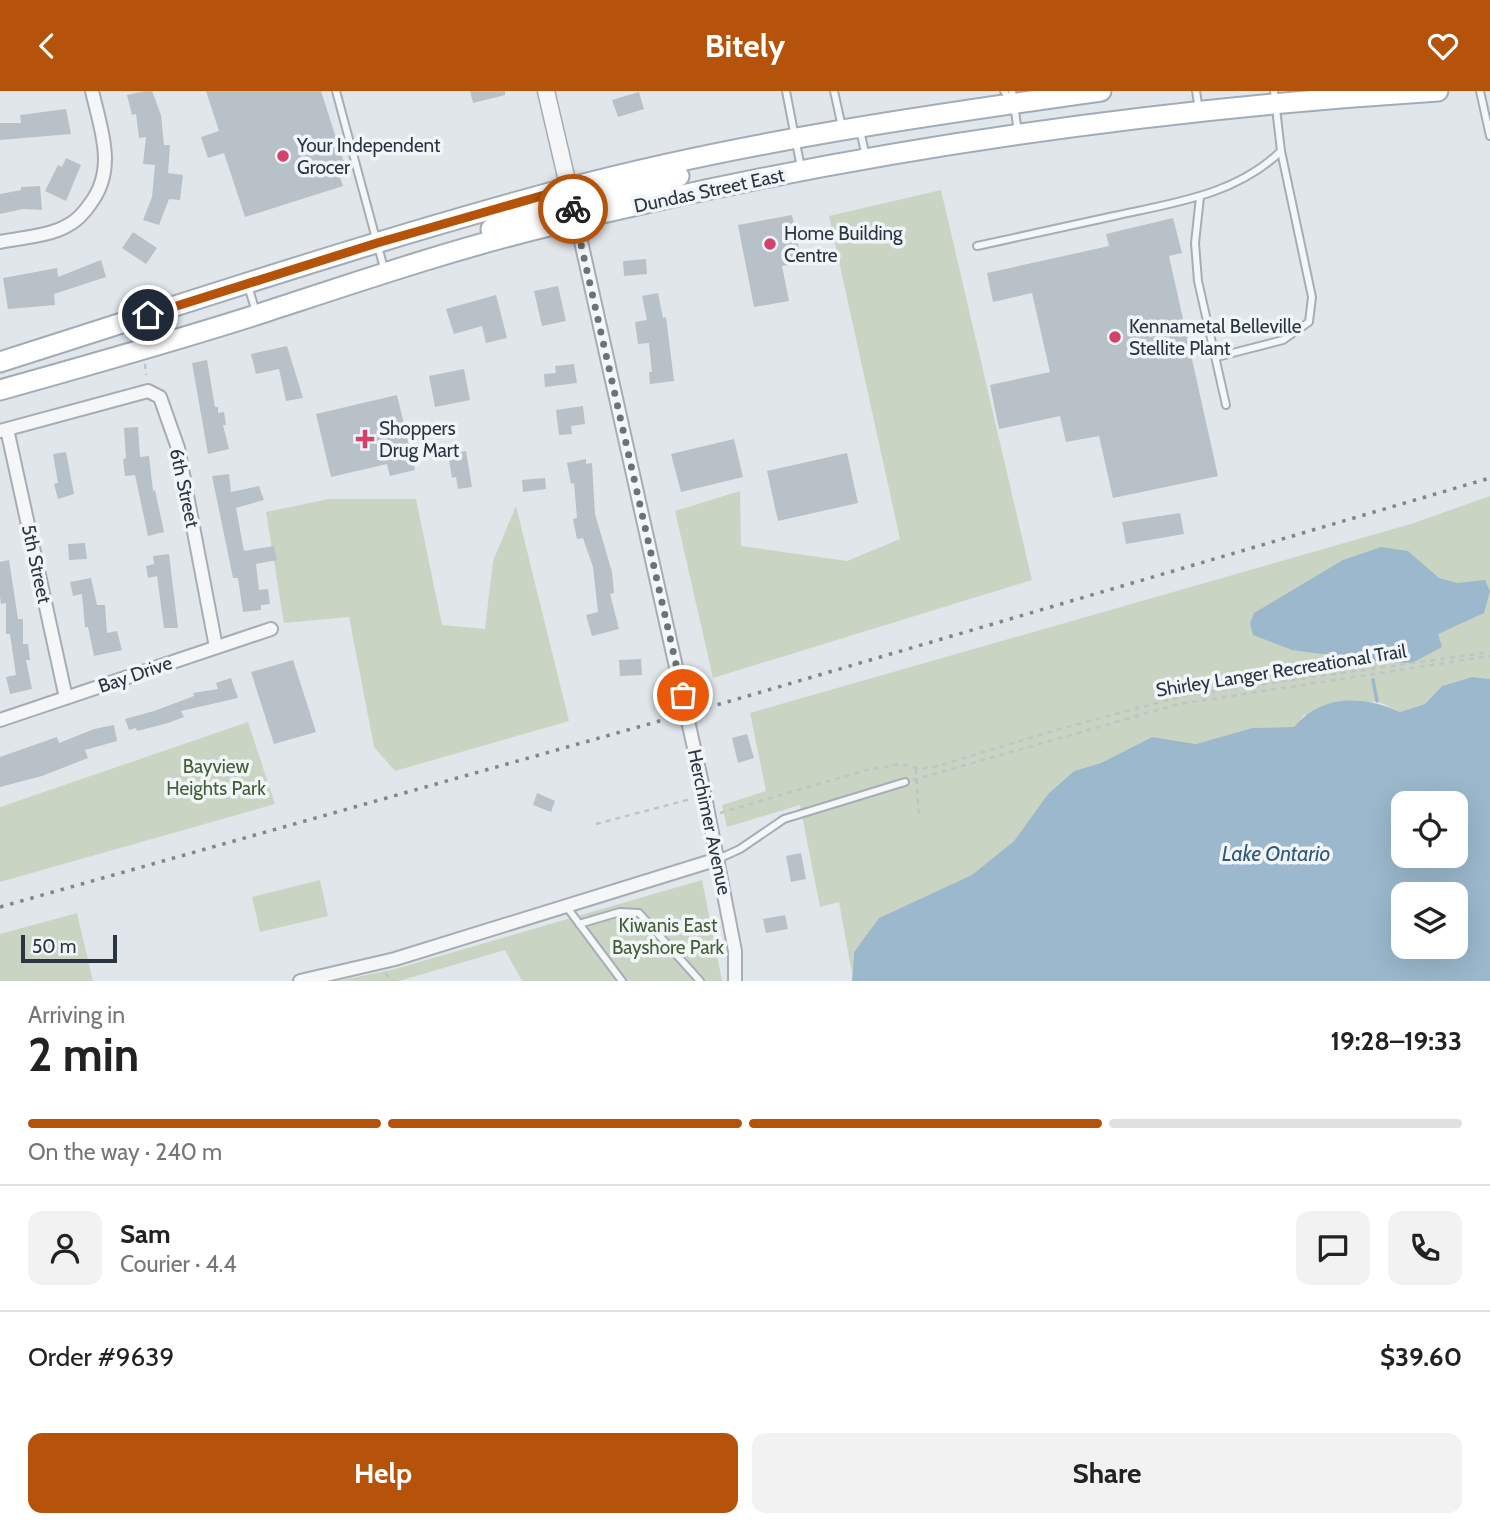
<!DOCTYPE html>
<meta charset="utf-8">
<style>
body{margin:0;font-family:Cabin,sans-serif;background:#f2f2f2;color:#222;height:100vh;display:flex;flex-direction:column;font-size:26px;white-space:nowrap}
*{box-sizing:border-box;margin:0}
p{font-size:23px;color:#767676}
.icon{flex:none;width:38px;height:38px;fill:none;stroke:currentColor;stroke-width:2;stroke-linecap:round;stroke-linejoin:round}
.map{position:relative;height:890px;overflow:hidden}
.panel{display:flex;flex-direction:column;background:#fff;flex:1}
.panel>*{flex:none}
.fabs{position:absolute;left:1391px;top:700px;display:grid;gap:14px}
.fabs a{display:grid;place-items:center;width:77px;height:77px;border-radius:14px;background:#fff;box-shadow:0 7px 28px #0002;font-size:35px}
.scale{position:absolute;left:21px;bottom:18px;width:96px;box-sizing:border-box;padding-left:7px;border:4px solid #293543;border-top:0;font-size:19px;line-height:24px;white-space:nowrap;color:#293543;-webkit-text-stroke:5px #f1f5f8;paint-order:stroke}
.pin{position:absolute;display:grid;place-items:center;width:60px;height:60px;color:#fff;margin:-30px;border:4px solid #fff;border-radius:50%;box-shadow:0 2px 7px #0007}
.courier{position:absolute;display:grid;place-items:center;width:70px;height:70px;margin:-35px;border:5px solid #b45309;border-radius:50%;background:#fff;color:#222;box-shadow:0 2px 9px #0007}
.headline em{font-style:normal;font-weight:700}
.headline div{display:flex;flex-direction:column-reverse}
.headline{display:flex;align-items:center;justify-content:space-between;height:119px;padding:0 28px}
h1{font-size:46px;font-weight:700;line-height:52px}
.bar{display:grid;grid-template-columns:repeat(4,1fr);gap:10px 7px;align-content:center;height:84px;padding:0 28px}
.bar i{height:9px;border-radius:5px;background:#e0e0e0}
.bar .active{background:#b45309}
.bar p{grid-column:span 4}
.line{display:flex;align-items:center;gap:18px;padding:0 28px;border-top:2px solid #e0e0e0}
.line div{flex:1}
.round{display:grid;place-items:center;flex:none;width:74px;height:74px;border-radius:14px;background:#f2f2f2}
.button{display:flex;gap:14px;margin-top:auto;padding:14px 28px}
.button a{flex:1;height:80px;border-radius:14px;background:#b45309;color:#fff;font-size:28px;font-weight:700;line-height:80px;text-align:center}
.button a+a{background:#f2f2f2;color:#222}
header{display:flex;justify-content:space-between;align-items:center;height:91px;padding:0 28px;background:#b45309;color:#fff;font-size:32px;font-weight:700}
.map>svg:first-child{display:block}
.green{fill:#c9d5c2}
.water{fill:#9bb8cc;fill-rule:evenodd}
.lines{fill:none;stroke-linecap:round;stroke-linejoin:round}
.stream{stroke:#9bb8cc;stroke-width:3.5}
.building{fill:#b8c0c8}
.service-casing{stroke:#a6adb5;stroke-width:10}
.minor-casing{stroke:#a6adb5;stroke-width:16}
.tertiary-casing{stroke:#a6adb5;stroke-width:19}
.primary-casing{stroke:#a0acb7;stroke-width:23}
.path{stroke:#bfc4c9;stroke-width:2.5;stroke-dasharray:5 5;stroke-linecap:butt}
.service{stroke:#f4f6f8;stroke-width:6}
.minor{stroke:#f4f6f8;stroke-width:12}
.tertiary{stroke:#f4f6f8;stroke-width:16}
.primary{stroke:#fff;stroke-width:19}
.rail{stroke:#7a8795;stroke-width:3.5;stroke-dasharray:3.5 7;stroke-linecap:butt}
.done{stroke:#69737d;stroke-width:7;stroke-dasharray:0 12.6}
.route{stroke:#b45309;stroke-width:9}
.poi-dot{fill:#d44269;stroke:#f1f5f8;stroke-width:2.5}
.labels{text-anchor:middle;stroke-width:7;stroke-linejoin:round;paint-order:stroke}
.poi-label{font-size:19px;fill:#293543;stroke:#f1f5f8;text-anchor:start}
.street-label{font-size:19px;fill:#293543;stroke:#f1f5f8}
.park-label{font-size:19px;fill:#425f35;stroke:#f1f5f8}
.water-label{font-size:21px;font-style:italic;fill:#315979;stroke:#f1f5f8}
</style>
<header><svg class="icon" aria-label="back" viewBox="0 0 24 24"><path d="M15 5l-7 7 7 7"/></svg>Bitely<svg class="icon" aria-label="heart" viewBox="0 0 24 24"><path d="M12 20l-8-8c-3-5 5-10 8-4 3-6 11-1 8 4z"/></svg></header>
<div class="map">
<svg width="1490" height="890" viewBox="0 0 1490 890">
<rect width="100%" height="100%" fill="#e1e6ea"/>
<!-- green -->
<path class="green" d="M941 99 1032 489 713 587 675 420 740 400 741 455 847 470 900 448 829 125Z
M1490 405V588L1472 586 1442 595 1425 613 1400 621 1377 610 1304 624 1294 636 1252 637 1196 653 1152 646 1101 672 1074 680 1048 703 1014 750 972 785 879 827 854 861 852 883 839 811 820 816 800 714 727 736 722 714 766 700 750 622 1414 432Z
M329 408H416L442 534 485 538 493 470 516 415 569 630 395 680 374 656 349 526 284 532 266 421Z
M248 631 275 713 0 791V716Z
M320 789 328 825 260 841 252 806Z
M702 789 722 890H522L505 859 399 890H338L395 878Z
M77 822 93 890H0V843Z"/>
<!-- water -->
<path class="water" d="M1381 456 1408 460 1439 487 1457 492 1485 489 1490 500 1484 522 1438 543 1442 556 1412 572 1382 571 1292 559 1253 544 1250 532 1254 522 1343 469Z
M1472 586 1490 588V890H852L854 861 879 827 972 784 1014 750 1048 703 1074 680 1101 672 1152 646 1196 653 1252 637 1294 636C1321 603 1364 604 1400 621L1425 613 1442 595ZM1404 712H1456V765H1404ZM1404 803H1456V856H1404Z"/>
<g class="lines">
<!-- stream -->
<path class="stream" d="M1370 569V573
M1373 589 1377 610"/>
</g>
<!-- building -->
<path class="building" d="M145 0H152L161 24 164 54H170L168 82 183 84 180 109 169 108 159 134 143 129 152 106 155 74 143 73 146 46 139 47 136 23 132 24 127 4Z
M206 0H321L347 81 339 84 343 95 245 126 224 62 208 67 201 46 219 40Z
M470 0H505V4L473 12Z
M639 1 644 18 618 26 612 9Z
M66 18 71 43 0 49V32H21L20 24Z
M66 67 81 74 66 110 45 100 58 74 62 76Z
M40 95 42 119 23 118 0 123V103L21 99V96Z
M792 124 802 172 782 175 789 210 754 216 738 134Z
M1173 127 1182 162 1169 165 1218 385 1113 407 1099 345 1066 351 1060 325 999 338 990 294 1050 281 1032 202 993 211 987 182 1109 155 1106 143Z
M133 141 157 157 146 173 122 157Z
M646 168 647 183 624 185 623 170Z
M101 169 106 186 54 203 55 214 8 218 3 187 57 177 58 186Z
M558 195 566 230 542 235 534 200Z
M658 202 663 227 666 226 674 290 650 293 649 281H652L649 252 638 253 635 231 647 229 642 205Z
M496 204 507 247 486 252 482 235 454 243 446 218Z
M287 255 303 307 286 310 279 278 256 283 251 263Z
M207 269 215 316H218V322L224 321 226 334H223L229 358 208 363 192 272Z
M574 273 577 292 545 296 544 283 556 282 555 275Z
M464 278 470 309 435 316 429 285Z
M397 304 415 379 390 385 387 373 331 386 316 323Z
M583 315 585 333 571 335 572 343 559 344 556 319Z
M138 336 140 366 149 365 153 400 155 399 164 441 148 445 135 384 125 385 123 368 126 367 124 337Z
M734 348 743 386 681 401 671 363Z
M466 360 472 396 458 398 456 386 452 387 448 363Z
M66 361 74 403 58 408 54 393 58 392 53 363Z
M847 362 858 412 778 430 767 380Z
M586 368V373L592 372 595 423 612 481 614 502 610 503 619 538 592 545 586 524 598 521 593 476 583 447 577 448 573 428 577 427 574 392 571 393 567 372Z
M229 383 231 401 259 395 264 409 236 417 244 460 274 455 277 469 256 473 259 499 268 498 270 513 261 514V519L243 521 238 487H233L212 385Z
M545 387 546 398 523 401 522 389Z
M1180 422 1184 443 1126 453 1122 431Z
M85 452 87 468 69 469 68 453Z
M169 463 178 537H164L157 485 148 487 146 475 154 473 153 465Z
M9 469 18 528H23V553H28L30 569H26L32 598 10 603 6 586 16 584 10 543H6V512L1 513 0 505V471Z
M91 487 97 514H105L107 542 117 540 122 559 94 565 88 536H85L82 503 73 505 70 491Z
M641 568 642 584 620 585 619 569Z
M293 569 316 641 274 653 251 581Z
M231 587 238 607 181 620 184 626 168 632 137 640 136 637 129 639 125 628 154 620 194 605 193 602 218 598 216 592Z
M114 634 117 650 85 659 88 667 42 685 0 696V666L57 646 59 652 94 638Z
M747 643 754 667 738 672 732 647Z
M537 702 555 710 551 721 533 714Z
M801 762 806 788 791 791 786 765Z
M785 824 788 838 766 842 763 828Z"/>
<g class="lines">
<!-- service casing -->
<g class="service-casing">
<path id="service" d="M336 0 385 181
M786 0 801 77
M834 0 842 36
M1004 0 1011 11
M1012 0 1018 41
M1196 0 1199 19
M1480 0 1490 45
M860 39 866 66
M1200 106 1195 152 1198 190 1226 314
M977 155C1023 145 1068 135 1114 125 1173 112 1236 104 1281 60L1274 0
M248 195 256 221
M1217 266 1283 249 1309 231 1312 206 1281 60
M718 768 740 758 784 728 905 691
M566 815 622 890
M579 833 620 821 639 822 700 890"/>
</g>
<!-- minor casing -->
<g class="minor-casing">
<path id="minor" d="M576 128 705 706 735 860V890
M0 151C19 147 40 146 58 139 73 133 81 126 90 113 117 78 101 39 92 0
M7 338 66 607
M0 340 148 300 160 306 178 357 216 556
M0 629 271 538
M300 890 395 868 718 768"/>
</g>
<!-- tertiary casing -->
<g class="tertiary-casing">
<path id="tertiary" d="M546 0 576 128"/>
</g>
<!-- primary casing -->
<g class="primary-casing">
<path id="primary" d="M577 128 592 111 601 107 679 85
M491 138 547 118 568 98
M0 271C189 211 377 148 568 97 742 51 923 25 1101 0
M0 299C86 275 171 251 256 224 354 192 453 158 553 134 844 62 1140 19 1438 0"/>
</g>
<!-- path -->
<path class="path" d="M145 273 146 284
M916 678 919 726
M913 689 1179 613 1490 565
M720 722 866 679 900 673 921 678 938 675 1056 639 1187 604 1490 561
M596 733 691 708
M385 882 393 890"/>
<!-- service -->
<use href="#service" class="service"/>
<!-- minor -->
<use href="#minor" class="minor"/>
<!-- tertiary -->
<use href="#tertiary" class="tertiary"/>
<!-- primary -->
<use href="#primary" class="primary"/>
<!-- rail -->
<path class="rail" d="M0 816 734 609 1490 387"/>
</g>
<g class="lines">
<!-- done -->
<path class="done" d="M573 118 683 604"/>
<!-- route -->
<path class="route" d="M148 224 377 152 569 97 573 118"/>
</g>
<!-- markers -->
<g class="poi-dot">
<circle cx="283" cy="65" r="7"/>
<circle cx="770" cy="153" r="7"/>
<circle cx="1115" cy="246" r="7"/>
<path d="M361.5 337.5h7v7h7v7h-7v7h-7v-7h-7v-7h7z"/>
</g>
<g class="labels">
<!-- poi labels -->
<g class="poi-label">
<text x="297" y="61">Your Independent<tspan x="297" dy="22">Grocer</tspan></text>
<text x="784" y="149">Home Building<tspan x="784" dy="22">Centre</tspan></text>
<text x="1129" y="242">Kennametal Belleville<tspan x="1129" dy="22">Stellite Plant</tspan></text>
<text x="379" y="344">Shoppers<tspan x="379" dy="22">Drug Mart</tspan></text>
</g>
<!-- street labels -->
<g class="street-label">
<text transform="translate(709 99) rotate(-12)" y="7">Dundas Street East</text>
<text transform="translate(185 397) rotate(78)" y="7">6th Street</text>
<text transform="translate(37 473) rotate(78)" y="7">5th Street</text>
<text transform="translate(1281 579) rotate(-9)" y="7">Shirley Langer Recreational Trail</text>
<text transform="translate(135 583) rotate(-19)" y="7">Bay Drive</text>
<text transform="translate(710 731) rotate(78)" y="7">Herchimer Avenue</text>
</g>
<!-- park labels -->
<g class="park-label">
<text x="216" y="682">Bayview<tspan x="216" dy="22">Heights Park</tspan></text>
<text x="668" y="841">Kiwanis East<tspan x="668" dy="22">Bayshore Park</tspan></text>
</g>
<!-- water labels -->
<g class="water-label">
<text x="1276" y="770">Lake Ontario</text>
</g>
</g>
</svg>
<div class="fabs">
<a><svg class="icon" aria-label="locate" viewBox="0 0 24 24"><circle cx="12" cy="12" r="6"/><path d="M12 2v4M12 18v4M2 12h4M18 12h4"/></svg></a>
<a><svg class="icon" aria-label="layers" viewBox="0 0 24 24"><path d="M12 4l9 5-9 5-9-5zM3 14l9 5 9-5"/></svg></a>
</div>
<div class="scale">50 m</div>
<div class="pin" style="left:683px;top:604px;background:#ea580c"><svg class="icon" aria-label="bag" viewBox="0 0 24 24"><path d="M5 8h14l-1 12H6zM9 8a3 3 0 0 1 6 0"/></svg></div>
<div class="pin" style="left:148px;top:224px;background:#1f2937"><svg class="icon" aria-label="home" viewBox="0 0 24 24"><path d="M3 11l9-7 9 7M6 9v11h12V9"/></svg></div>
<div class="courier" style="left:573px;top:118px"><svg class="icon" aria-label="bike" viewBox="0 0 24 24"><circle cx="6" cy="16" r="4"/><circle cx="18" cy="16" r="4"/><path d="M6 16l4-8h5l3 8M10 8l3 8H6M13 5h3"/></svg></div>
</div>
<section class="panel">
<div class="headline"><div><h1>2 min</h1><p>Arriving in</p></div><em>19:28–19:33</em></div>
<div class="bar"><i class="active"></i><i class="active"></i><i class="active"></i><i></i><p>On the way · 240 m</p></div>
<div class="line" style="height:126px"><a class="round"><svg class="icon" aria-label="person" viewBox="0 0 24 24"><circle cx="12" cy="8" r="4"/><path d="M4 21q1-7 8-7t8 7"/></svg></a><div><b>Sam</b><p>Courier · 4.4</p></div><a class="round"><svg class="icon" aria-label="chat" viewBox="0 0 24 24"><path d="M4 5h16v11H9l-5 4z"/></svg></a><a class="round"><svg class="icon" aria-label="phone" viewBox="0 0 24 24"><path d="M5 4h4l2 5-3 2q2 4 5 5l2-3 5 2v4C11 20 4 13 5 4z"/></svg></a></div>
<div class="line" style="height:91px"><div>Order #9639</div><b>$39.60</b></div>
<div class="button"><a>Help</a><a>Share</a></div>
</section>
